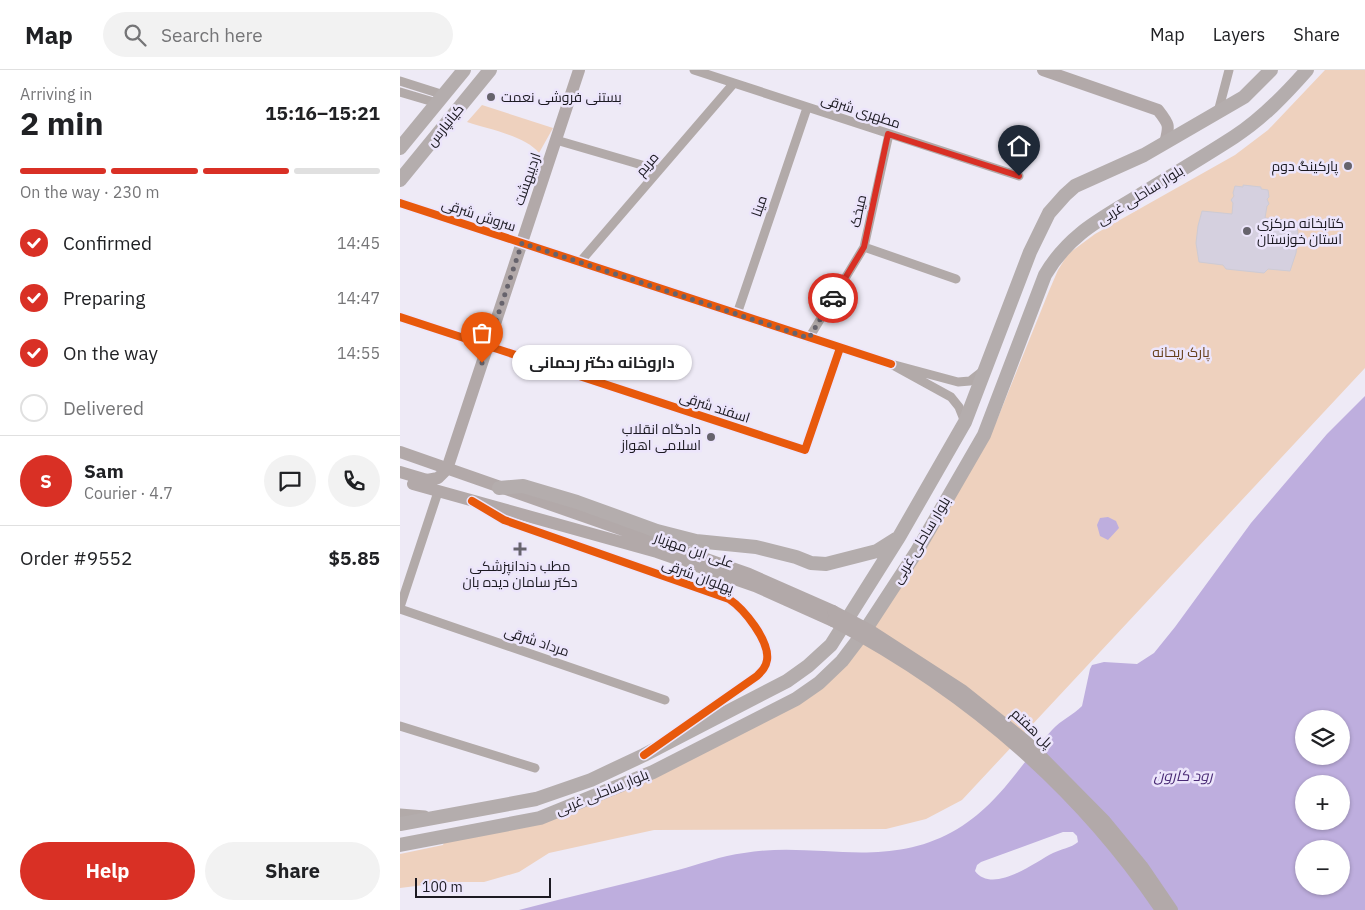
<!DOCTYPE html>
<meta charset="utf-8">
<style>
body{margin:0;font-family:"IBM Plex Sans",Cairo,sans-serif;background:#f2f2f2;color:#202124;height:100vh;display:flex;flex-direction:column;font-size:19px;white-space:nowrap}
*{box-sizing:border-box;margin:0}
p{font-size:16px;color:#757577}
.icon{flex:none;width:28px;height:28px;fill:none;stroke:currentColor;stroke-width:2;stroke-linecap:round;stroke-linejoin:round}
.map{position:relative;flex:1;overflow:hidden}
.drawer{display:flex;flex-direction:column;background:#fff;width:400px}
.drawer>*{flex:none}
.tools{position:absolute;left:895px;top:640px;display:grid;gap:10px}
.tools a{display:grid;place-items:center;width:55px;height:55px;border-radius:50%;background:#fff;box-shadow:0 1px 4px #0004;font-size:25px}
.scale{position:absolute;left:15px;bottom:12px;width:136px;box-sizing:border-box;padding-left:5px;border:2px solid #1c1a22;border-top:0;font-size:14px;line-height:18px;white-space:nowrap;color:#1c1a22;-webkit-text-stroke:4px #ece5fb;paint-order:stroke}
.pin{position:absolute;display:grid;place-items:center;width:42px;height:42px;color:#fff;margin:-51px -21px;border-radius:50% 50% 50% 0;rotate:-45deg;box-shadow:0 0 5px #0007}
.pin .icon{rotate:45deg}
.courier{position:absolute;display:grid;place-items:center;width:50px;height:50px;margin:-25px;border:4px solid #d93025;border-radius:50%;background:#fff;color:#222;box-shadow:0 1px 6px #0007}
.bubble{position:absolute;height:35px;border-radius:18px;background:#fff;box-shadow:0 1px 4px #0004;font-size:16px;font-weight:700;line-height:35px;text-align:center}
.head em{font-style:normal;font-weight:700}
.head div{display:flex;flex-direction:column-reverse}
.head{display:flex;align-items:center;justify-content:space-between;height:85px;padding:0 20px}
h1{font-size:32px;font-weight:700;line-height:38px}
.bar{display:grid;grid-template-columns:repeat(4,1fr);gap:8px 5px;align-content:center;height:60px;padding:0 20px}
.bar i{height:6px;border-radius:4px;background:#e0e0e0}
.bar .on{background:#d93025}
.bar p{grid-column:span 4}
.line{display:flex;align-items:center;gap:12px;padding:0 20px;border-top:1px solid #e0e0e0}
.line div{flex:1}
.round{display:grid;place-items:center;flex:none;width:52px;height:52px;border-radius:26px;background:#f2f2f2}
ol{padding:0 20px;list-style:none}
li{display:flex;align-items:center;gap:15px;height:55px}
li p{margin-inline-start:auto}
li .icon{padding:5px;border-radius:50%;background:#d93025;color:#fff;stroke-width:4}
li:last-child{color:#757577}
li i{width:28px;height:28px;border:2px solid #e0e0e0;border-radius:50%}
.cta{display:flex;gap:10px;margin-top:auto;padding:10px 20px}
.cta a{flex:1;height:58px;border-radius:30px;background:#d93025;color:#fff;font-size:20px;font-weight:700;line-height:58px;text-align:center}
.cta a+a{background:#f2f2f2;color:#202124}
header{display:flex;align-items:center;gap:30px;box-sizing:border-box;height:70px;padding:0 25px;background:#fff;border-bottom:1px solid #e0e0e0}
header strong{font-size:24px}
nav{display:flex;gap:28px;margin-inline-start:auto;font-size:18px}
.search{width:350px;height:45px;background:#f2f2f2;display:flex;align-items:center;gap:12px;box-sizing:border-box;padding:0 18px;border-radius:28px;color:#757577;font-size:19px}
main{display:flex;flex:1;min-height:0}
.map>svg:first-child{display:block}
.green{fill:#eed1be}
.water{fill:#beaede;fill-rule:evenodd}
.building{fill:#d5d0df;stroke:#cecbd4}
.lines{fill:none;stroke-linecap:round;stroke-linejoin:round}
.street{stroke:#b2aaa9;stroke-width:9}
.secondary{stroke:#b2a9a9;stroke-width:12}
.primary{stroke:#b4adad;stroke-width:14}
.secondary-bridge{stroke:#b2a9a9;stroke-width:12}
.cycleway-casing{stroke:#ece5fb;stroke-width:11}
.cycleway{stroke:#e8590c;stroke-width:8}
.done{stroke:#66636c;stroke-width:5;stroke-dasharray:0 9}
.route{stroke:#d93025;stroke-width:6}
.poi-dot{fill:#66636c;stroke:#ece5fb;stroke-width:2}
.labels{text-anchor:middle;stroke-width:5;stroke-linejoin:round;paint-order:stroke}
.poi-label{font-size:14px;fill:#1c1a22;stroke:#ece5fb;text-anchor:start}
.street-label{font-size:14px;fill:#1c1a22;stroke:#ece5fb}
.park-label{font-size:14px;fill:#663f1a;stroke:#ece5fb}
.water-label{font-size:15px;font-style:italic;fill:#492a75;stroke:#ece5fb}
</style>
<header>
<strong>Map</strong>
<div class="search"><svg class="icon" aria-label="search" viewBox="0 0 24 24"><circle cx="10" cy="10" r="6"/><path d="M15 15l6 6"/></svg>Search here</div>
<nav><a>Map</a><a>Layers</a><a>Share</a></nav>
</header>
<main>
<section class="drawer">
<div class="head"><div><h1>2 min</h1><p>Arriving in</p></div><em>15:16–15:21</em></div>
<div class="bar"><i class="on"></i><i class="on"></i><i class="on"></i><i></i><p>On the way · 230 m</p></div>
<ol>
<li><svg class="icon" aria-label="check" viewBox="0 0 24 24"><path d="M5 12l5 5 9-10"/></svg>Confirmed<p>14:45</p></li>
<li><svg class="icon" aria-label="check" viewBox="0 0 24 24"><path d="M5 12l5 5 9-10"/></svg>Preparing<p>14:47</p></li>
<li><svg class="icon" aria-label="check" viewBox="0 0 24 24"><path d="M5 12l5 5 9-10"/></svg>On the way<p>14:55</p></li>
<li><i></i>Delivered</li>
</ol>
<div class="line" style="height:90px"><b class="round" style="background:#d93025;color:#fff">S</b><div><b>Sam</b><p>Courier · 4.7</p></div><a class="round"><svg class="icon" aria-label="chat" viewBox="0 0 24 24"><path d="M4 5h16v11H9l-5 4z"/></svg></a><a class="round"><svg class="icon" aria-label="phone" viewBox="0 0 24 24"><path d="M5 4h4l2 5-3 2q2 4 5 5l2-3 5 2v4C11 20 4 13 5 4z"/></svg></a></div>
<div class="line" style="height:65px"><div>Order #9552</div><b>$5.85</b></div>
<div class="cta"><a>Help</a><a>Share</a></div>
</section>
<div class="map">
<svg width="965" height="840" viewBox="0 0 965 840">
<rect width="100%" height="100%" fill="#eeeaf6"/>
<!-- green -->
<path class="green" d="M925 0H965V298L562 730 526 749 486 759 254 760 149 783 119 802 84 812H48L0 818V784L43 775 45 770 135 755 196 733 392 633 440 594 597 350 649 221 658 200 668 184 695 164 835 85 868 60Z
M82 35 153 58 139 83C126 66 88 59 67 52Z"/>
<!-- water -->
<path class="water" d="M965 326V840H119C172 826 225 814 278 800 300 794 321 786 344 783 416 771 482 800 552 762 599 736 618 696 652 660 661 650 673 645 682 636L690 599 692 595 704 592 737 594 754 583 775 557 851 453 927 364ZM904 649H941V686H904ZM904 714H941V751H904ZM663 762H673L677 766 678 772C671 778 661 779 653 783 635 792 593 825 575 801L577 795 581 792ZM904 779H941V816H904Z
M708 447 716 451 719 458 708 470 700 466 697 455 700 448Z"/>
<!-- building -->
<path class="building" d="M843 115 861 117V119L868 120 869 127 867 129 869 134 867 136 865 148 897 151 898 166 896 183 890 201 868 199 864 203 826 199 823 195 799 192 796 173 798 156 802 141 832 144 833 133 831 130 834 126 833 123 835 116 843 117Z"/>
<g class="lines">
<!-- street -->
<path class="street" d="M294 0 619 106
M0 11 44 25
M0 22 37 33
M818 42 829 0
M156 70 259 100
M0 133 491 294
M464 177 556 209
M180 192 334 13
M337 244 407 38
M0 247 405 380 440 278
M409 268 464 177 489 64
M565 352 559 337 551 327 491 294 558 312 570 311 584 300
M81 436 104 450 329 529C344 539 370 571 367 590 366 597 362 601 357 606L279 661
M0 537 38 422
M0 539 265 630
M0 656 135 698
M0 743 25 745"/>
<!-- secondary -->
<path class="secondary" d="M643 0 758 40C769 54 770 55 765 73
M0 382 349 504 433 541
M0 402 27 410 38 408 47 399 179 0
M13 414 257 482 355 516 433 551"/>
<!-- primary -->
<path class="primary" d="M0 78 64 0
M0 110 90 0
M99 418 123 416 177 432 257 461 296 471 356 477 396 487 411 493 426 494 477 481 496 469
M0 754 136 729 191 710 244 685 387 611 408 596 431 575 499 467 565 352 630 182 649 143 665 125 675 116 744 85 844 27 871 0
M0 775 140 748 253 702 396 629 419 613 442 591 464 562 517 481 584 365 645 205C669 164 701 149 740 125 771 106 803 87 834 67 862 49 885 25 907 0"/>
<!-- secondary-bridge -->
<path class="secondary-bridge" d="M433 541 471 561 562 620 627 672 705 751 742 796 772 840
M433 551C565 621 677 716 761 840"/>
<!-- cycleway casing -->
<g class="cycleway-casing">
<path id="cycleway" d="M0 133 491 294
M0 247 405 380 440 278
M72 431 104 450 329 529C344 539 370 571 367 590 366 597 362 601 357 606L244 685"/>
</g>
<!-- cycleway -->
<use href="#cycleway" class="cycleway"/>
</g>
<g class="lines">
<!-- done -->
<path class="done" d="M82 293 122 173 409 268 433 228"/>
<!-- route -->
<path class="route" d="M433 228 464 177 488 64 619 106"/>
</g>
<!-- markers -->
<g class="poi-dot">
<circle cx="91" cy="27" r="5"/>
<circle cx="948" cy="96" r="5"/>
<circle cx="847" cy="161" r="5"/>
<circle cx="311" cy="367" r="5"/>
<path d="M117.5 471.5h5v5h5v5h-5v5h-5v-5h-5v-5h5z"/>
</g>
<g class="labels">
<!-- poi labels -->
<g class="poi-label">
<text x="101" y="32">بستنی فروشی نعمت</text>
<text x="938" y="101" text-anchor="end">پارکینگ دوم</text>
<text x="857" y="158">کتابخانه مرکزی<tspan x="857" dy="16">استان خوزستان</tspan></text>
<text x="301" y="364" text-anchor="end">دادگاه انقلاب<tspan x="301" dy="16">اسلامی اهواز</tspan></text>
<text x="120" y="501" text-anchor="middle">مطب دندانپزشکی<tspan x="120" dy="16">دکتر سامان دیده بان</tspan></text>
</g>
<!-- street labels -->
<g class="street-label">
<text transform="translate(461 41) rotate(18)" y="5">مطهری شرقی</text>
<text transform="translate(45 55) rotate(-51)" y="5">کیانپارس</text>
<text transform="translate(247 94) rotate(-49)" y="5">مریم</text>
<text transform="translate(127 109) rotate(-71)" y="5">اردیبهشت</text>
<text transform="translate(740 125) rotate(-32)" y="5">بلوار ساحلی غربی</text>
<text transform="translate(359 136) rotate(-71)" y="5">مینا</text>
<text transform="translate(458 141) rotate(-78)" y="5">میخک</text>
<text transform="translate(79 145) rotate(18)" y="5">سروش شرقی</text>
<text transform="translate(315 337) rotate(18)" y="5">اسفند شرقی</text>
<text transform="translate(521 470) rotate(-59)" y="5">بلوار ساحلی غربی</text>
<text transform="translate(294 480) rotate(19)" y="5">علی ابن مهزیار</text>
<text transform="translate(298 506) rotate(20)" y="5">پهلوان شرقی</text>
<text transform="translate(137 571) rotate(19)" y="5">مرداد شرقی</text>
<text transform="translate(632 658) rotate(43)" y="5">پل هفتم</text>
<text transform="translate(202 722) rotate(-22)" y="5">بلوار ساحلی غربی</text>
</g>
<!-- park labels -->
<g class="park-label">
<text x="781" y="287">پارک ریحانه</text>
</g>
<!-- water labels -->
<g class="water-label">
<text x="783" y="711">رود کارون</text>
</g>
</g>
</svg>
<div class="tools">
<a><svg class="icon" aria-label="layers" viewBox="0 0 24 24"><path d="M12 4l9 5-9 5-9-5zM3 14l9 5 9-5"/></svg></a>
<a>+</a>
<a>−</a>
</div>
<div class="scale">100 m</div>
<div class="pin" style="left:82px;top:293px;background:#ea580c"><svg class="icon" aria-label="bag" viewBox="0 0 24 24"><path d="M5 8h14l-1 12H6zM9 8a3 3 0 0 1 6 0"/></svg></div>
<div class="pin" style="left:619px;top:106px;background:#1f2937"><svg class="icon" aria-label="home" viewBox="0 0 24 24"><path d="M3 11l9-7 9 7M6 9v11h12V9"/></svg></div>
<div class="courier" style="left:433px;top:228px"><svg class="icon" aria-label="car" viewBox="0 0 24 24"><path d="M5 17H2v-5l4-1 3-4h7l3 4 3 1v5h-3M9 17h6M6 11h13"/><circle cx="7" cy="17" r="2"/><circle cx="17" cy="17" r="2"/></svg></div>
<div class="bubble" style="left:112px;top:275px;width:180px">داروخانه دکتر رحمانی</div>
</div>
</main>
